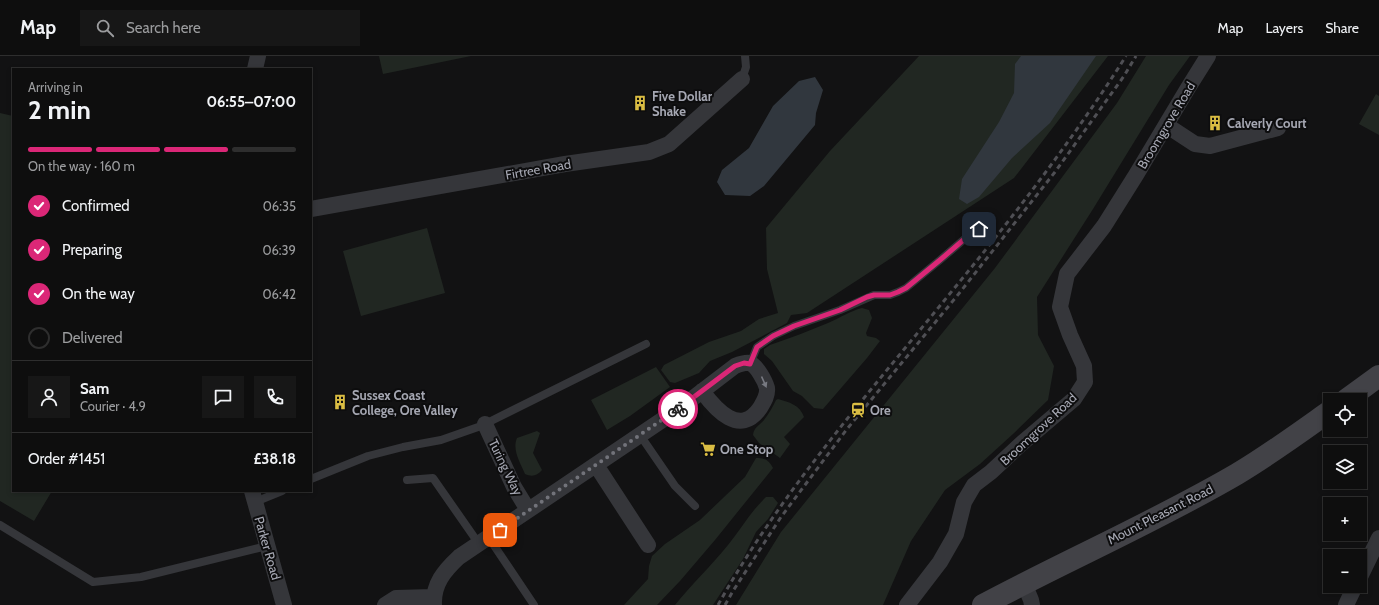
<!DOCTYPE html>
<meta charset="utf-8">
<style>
body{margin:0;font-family:Cabin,sans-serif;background:#171717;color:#f1f3f6;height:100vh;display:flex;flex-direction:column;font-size:15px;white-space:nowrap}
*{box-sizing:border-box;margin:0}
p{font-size:13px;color:#9b9c9e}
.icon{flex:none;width:22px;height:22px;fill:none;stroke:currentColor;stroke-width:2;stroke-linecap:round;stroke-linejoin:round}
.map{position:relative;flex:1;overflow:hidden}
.panel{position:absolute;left:12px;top:12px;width:300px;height:424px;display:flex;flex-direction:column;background:#0e0e0e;border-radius:0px;box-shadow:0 2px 6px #0003,0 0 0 1px #2e2e2e}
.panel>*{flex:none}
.buttons{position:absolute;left:1323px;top:337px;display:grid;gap:8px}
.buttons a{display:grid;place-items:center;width:44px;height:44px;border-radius:0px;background:#0e0e0e;box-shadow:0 2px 6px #0003,0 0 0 1px #2e2e2e;font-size:20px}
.pin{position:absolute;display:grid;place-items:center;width:34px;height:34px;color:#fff;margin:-17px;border-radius:8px;box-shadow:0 2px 6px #0006}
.courier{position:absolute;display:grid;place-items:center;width:40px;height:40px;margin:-20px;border:3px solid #db2777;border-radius:50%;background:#fff;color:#222;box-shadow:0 1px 5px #0007}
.head em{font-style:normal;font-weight:700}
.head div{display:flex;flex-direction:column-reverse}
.head{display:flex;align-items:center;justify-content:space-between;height:68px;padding:0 16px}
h1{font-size:26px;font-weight:700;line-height:30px}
.bar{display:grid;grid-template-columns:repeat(4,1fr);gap:6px 4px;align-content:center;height:48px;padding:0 16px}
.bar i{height:5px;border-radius:3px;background:#2e2e2e}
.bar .current{background:#db2777}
.bar p{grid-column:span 4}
.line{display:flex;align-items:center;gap:10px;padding:0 16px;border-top:1px solid #2e2e2e}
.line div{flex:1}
.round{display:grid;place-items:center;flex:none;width:42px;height:42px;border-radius:0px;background:#171717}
ol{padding:0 16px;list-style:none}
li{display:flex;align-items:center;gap:12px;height:44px}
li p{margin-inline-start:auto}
li .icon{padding:4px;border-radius:50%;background:#db2777;color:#fff;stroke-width:4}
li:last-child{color:#9b9c9e}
li i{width:22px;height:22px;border:2px solid #2e2e2e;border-radius:50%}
header{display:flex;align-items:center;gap:24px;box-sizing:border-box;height:56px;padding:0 20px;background:#0e0e0e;border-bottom:1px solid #2e2e2e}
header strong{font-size:19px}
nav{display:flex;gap:22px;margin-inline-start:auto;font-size:14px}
.search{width:280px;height:36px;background:#171717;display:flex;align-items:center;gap:10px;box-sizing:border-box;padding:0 14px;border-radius:0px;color:#9b9c9e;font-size:15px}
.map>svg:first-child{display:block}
.green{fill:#212722}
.water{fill:#31373e}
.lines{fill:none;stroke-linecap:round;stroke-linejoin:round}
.lane{stroke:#35363a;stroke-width:8}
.street{stroke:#35363a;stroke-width:16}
.secondary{stroke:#424247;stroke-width:22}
.rail{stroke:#4f4f54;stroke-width:3;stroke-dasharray:5 4;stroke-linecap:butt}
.oneway{fill:#787a82}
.done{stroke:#72737a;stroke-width:4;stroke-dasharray:0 7.2}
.route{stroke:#db2777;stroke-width:5}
.labels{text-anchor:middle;stroke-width:4;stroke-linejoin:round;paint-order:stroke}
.poi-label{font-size:13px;font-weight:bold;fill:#a5a7b2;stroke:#0d0d0e;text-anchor:start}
.street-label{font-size:13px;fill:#a5a7b2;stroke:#0d0d0e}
</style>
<header>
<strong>Map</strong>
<div class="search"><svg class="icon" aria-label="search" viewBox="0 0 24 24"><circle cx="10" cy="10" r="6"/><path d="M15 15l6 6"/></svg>Search here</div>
<nav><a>Map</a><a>Layers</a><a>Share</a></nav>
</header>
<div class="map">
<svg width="1379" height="549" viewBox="0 0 1379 549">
<rect width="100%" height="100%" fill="#121213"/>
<!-- green -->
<path class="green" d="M379 0H471L383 18Z
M919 0H1108L1014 122 807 257 791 259 787 267 732 296 710 305 699 317 675 327 670 326 661 314 664 309 709 286 741 275 759 263 778 257 767 213 766 172 830 95Z
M1146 0H1190L1169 29 1093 153 1037 241 1038 279 1054 310 1048 344 1013 378 980 408 945 434 911 485 883 549H736L781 476 995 212 1117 47Z
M1376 38 1379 40V79L1359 68Z
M0 57 13 60V435H52L34 465 0 445Z
M427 172 445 237 361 260 343 195Z
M862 252 869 254 872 262 866 277 867 280 876 282 880 285 867 302 823 353 814 352 802 340 793 335 772 305 764 298V293L770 289C790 282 809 275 828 267 840 262 850 255 862 252Z
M656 311 670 331 630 360 607 374 591 344Z
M778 343C789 346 800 349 804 361L784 381 790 388 780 402 759 387 753 379C754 371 759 370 764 364 769 357 773 351 776 344Z
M537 375 540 377 533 397 542 414C537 420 532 421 525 418 520 406 512 394 517 382Z
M756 402C765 402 769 404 773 412L715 484 680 525 657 549H624L648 523 649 510 652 500 665 488 700 464 745 421Z
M766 441H773L778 447 768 463 756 476 743 503 713 549H675C692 528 711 510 728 489 741 473 751 455 766 441Z"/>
<!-- water -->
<path class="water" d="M1021 0H1096L1050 67 1012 102 979 141 967 148 959 143 962 123 999 66 1014 37 1015 8Z
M815 21 823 34 816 57 815 69 764 130 750 140 725 139 717 126 722 114 749 92 773 50 799 25Z"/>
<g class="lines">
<!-- lane -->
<path class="lane" d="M742 23 746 11 745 0
M750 308 757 291 773 280 794 270 840 254 874 239H890L898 236 906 232 940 204 975 174 984 175 990 180
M640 379 675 430 695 450
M311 423 368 400 403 391 441 384 481 370 646 288
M407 424 433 422 479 488
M255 446 282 435
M0 469 93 526 141 521 267 490
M489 482 534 549"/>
<!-- street -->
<path class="street" d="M255 13 258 0
M1166 69 1195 88 1210 90 1278 72
M311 153 565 108 649 96 669 88 742 23
M485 368 514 431 528 454
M596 409 648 489
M252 435 284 549
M1360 521 1379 482
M1024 527 1031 544 1032 549
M385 549 396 542 433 541
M434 549C433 528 444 515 459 501L680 352 735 310C740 308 745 306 750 307 757 310 765 325 767 332 768 340 763 347 760 352 740 381 716 354 702 335
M907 549 940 506 956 478 964 446 974 429 991 416 1021 388 1074 343 1085 326 1084 310 1070 279 1060 251 1067 218 1104 170 1136 119 1188 32 1208 0
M1346 549 1355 530"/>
<!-- secondary -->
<path class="secondary" d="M1346 344 1379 320
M983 549C1067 504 1155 466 1237 418 1269 399 1299 377 1330 355"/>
<!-- rail -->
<path class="rail" d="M718 549C782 434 870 336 952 235 1014 160 1074 82 1126 0
M725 549 733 535 781 461 847 373 957 240 1055 116 1124 20 1136 0"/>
</g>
<!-- one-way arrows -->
<defs><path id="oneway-solid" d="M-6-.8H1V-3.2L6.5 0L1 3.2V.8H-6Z"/></defs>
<use class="oneway" href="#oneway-solid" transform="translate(764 326) rotate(66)"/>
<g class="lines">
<!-- done -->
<path class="done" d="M500 474 678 353"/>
<!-- route -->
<path class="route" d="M678 353 735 310 744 307 750 308 757 291 773 280 794 270 840 254 867 241 874 239H890L898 236 906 232 940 204 975 174 979 173"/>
</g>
<!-- icons -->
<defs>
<g id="building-bare" transform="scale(1.2)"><path d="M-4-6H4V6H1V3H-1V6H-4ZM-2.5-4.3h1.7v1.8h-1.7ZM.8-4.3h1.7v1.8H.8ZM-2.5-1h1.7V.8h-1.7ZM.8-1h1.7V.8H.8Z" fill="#dabd43" stroke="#0d0d0e" stroke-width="2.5" paint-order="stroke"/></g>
<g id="station-bare" transform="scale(1.2)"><path d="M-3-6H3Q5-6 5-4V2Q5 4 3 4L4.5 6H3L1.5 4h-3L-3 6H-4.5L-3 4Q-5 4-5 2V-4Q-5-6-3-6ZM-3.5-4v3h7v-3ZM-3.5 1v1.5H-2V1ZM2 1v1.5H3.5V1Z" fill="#dabd43" stroke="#0d0d0e" stroke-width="2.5" paint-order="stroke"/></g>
<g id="supermarket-bare" transform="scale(1.2)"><path d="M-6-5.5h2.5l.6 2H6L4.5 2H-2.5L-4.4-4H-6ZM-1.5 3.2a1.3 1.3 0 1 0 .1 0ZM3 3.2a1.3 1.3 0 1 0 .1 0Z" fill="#dabd43" stroke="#0d0d0e" stroke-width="2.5" paint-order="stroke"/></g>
</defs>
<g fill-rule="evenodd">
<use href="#building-bare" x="640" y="47"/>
<use href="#building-bare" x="1215" y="67"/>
<use href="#building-bare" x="340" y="346"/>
<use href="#station-bare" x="858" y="354"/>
<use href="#supermarket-bare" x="708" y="393"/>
</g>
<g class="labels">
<!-- poi labels -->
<g class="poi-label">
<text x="652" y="45">Five Dollar<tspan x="652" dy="15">Shake</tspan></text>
<text x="1227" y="72">Calverly Court</text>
<text x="352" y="344">Sussex Coast<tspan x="352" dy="15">College, Ore Valley</tspan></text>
<text x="870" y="359">Ore</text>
<text x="720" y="398">One Stop</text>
</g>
<!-- street labels -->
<g class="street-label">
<text transform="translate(1166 69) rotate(-59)" y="5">Broomgrove Road</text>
<text transform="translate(538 113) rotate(-10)" y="5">Firtree Road</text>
<text transform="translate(1038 373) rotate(-43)" y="5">Broomgrove Road</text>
<text transform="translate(506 411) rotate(64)" y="5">Turing Way</text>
<text transform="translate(1160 458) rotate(-27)" y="5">Mount Pleasant Road</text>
<text transform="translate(268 492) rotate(74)" y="5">Parker Road</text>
</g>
</g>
</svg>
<div class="buttons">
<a><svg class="icon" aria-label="locate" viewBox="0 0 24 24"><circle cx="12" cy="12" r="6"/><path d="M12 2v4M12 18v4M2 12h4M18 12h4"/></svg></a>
<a><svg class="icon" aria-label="layers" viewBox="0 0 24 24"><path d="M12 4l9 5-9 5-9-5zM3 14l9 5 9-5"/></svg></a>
<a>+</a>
<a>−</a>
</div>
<div class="pin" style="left:500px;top:474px;background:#ea580c"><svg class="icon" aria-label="bag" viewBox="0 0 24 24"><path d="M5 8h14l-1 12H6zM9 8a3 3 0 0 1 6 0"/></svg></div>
<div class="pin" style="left:979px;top:173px;background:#1f2937"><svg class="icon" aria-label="home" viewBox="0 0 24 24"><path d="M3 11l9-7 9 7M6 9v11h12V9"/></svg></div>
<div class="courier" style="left:678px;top:353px"><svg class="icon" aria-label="bike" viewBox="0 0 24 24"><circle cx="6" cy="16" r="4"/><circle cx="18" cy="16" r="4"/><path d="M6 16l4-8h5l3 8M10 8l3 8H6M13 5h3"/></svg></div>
<section class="panel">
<div class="head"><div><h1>2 min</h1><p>Arriving in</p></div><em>06:55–07:00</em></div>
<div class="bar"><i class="current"></i><i class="current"></i><i class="current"></i><i></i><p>On the way · 160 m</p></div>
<ol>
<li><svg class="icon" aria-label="check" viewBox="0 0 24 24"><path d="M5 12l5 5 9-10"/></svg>Confirmed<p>06:35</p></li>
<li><svg class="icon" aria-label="check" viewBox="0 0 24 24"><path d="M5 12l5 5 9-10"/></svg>Preparing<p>06:39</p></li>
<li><svg class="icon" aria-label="check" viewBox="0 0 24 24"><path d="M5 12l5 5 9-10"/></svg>On the way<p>06:42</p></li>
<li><i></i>Delivered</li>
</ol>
<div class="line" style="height:72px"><a class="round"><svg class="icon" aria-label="person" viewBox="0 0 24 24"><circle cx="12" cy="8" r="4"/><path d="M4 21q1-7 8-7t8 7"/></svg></a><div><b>Sam</b><p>Courier · 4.9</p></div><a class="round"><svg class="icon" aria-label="chat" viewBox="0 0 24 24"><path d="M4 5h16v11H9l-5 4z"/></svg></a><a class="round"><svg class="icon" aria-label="phone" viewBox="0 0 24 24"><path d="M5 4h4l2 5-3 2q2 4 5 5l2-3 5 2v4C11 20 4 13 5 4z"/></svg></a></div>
<div class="line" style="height:52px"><div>Order #1451</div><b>£38.18</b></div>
</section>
</div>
